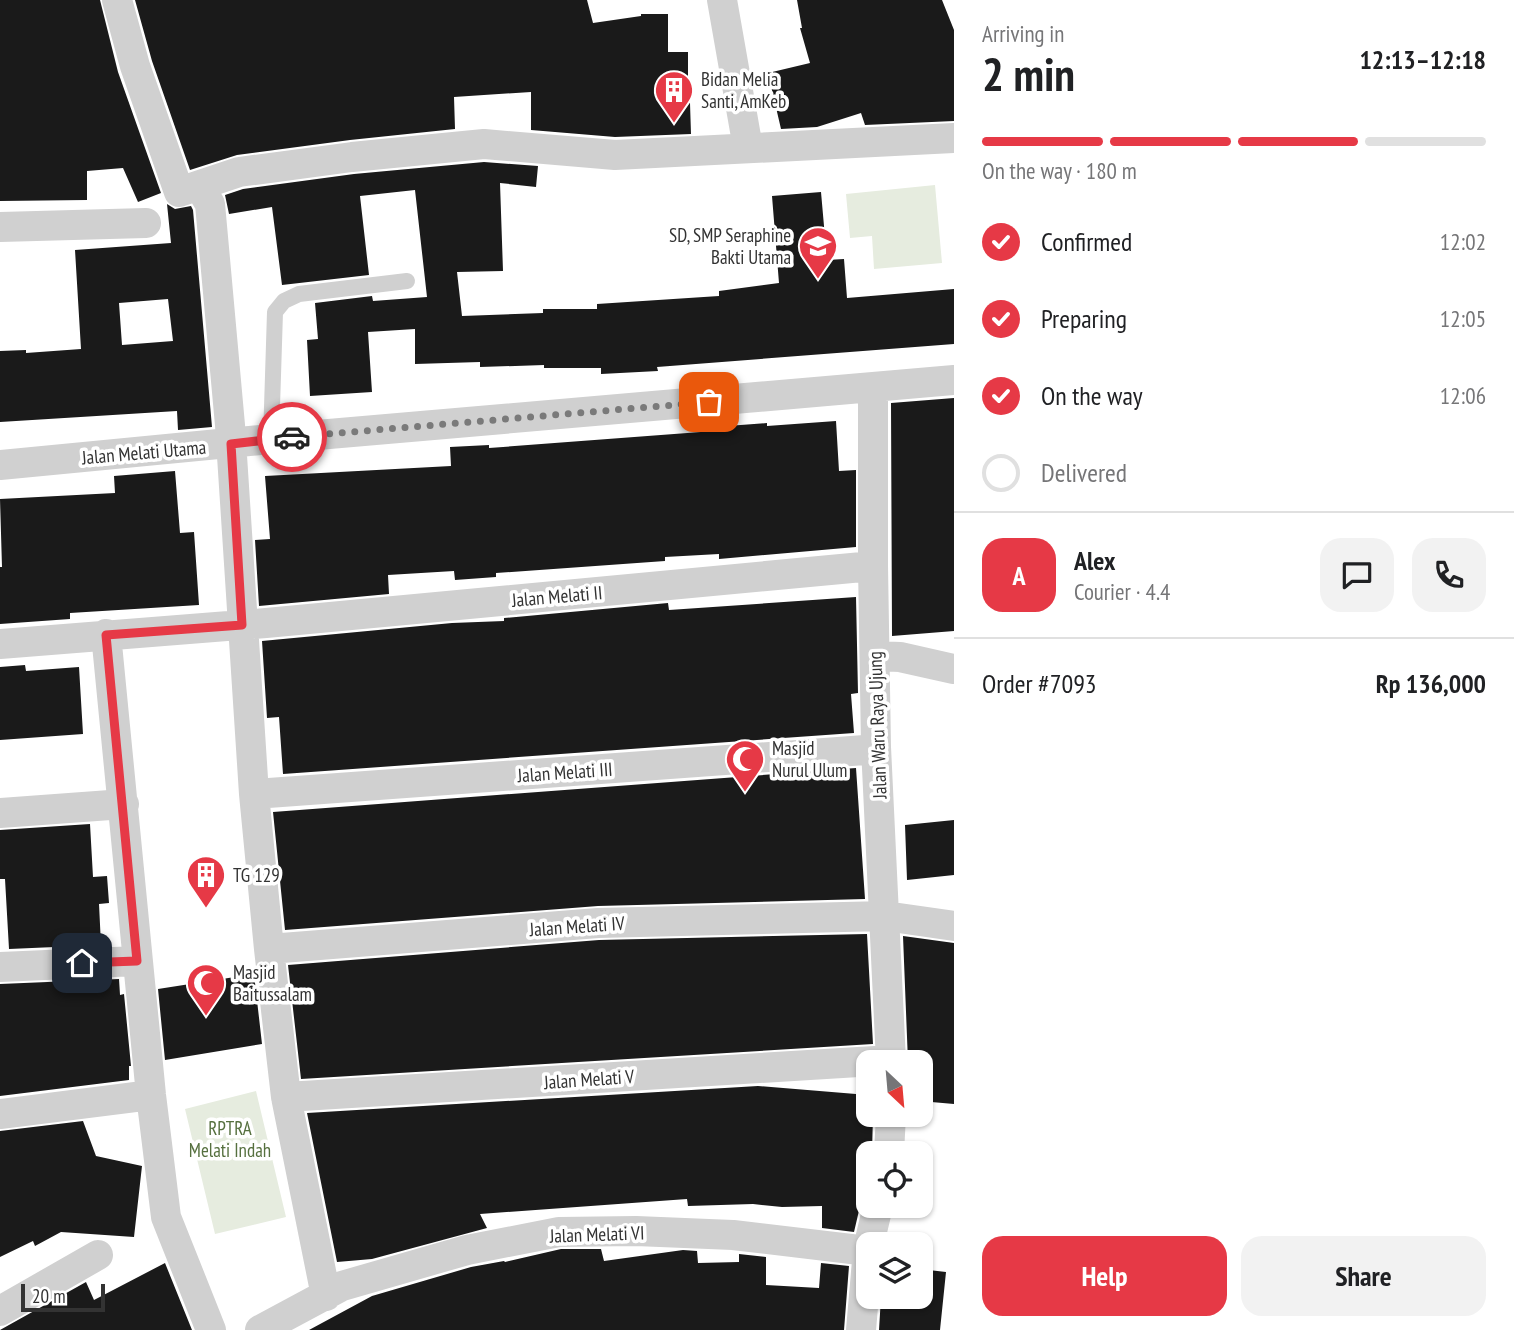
<!DOCTYPE html>
<meta charset="utf-8">
<style>
body{margin:0;font-family:"PT Sans Narrow",sans-serif;background:#f2f2f2;color:#202124;height:100vh;display:flex;flex-direction:column;font-size:26px;white-space:nowrap}
*{box-sizing:border-box;margin:0}
p{font-size:23px;color:#757577}
.icon{flex:none;width:38px;height:38px;fill:none;stroke:currentColor;stroke-width:2;stroke-linecap:round;stroke-linejoin:round}
.map{position:relative;flex:1;overflow:hidden}
.details{display:flex;flex-direction:column;background:#fff;width:560px}
.details>*{flex:none}
.needle{width:46px;rotate:154deg}
.controls{position:absolute;left:856px;top:1050px;display:grid;gap:14px}
.controls a{display:grid;place-items:center;width:77px;height:77px;border-radius:14px;background:#fff;box-shadow:0 2px 5px #0004;font-size:35px}
.scale{position:absolute;left:21px;bottom:18px;width:84px;box-sizing:border-box;padding-left:7px;border:4px solid #333;border-top:0;font-size:19px;line-height:24px;white-space:nowrap;color:#333;-webkit-text-stroke:5px #fff;paint-order:stroke}
.pin{position:absolute;display:grid;place-items:center;width:60px;height:60px;color:#fff;margin:-30px;border-radius:14px;box-shadow:0 4px 10px #0006}
.courier{position:absolute;display:grid;place-items:center;width:70px;height:70px;margin:-35px;border:5px solid #e63946;border-radius:50%;background:#fff;color:#222;box-shadow:0 2px 9px #0007}
.summary em{font-style:normal;font-weight:700}
.summary div{display:flex;flex-direction:column-reverse}
.summary{display:flex;align-items:center;justify-content:space-between;height:119px;padding:0 28px}
h1{font-size:46px;font-weight:700;line-height:52px}
.bar{display:grid;grid-template-columns:repeat(4,1fr);gap:10px 7px;align-content:center;height:84px;padding:0 28px}
.bar i{height:9px;border-radius:5px;background:#e0e0e0}
.bar .on{background:#e63946}
.bar p{grid-column:span 4}
.line{display:flex;align-items:center;gap:18px;padding:0 28px;border-top:2px solid #e0e0e0}
.line div{flex:1}
.round{display:grid;place-items:center;flex:none;width:74px;height:74px;border-radius:21px;background:#f2f2f2}
ol{padding:0 28px;list-style:none}
li{display:flex;align-items:center;gap:21px;height:77px}
li p{margin-inline-start:auto}
li .icon{padding:7px;border-radius:50%;background:#e63946;color:#fff;stroke-width:4}
li:last-child{color:#757577}
li i{width:38px;height:38px;border:4px solid #e0e0e0;border-radius:50%}
.primary-button{display:flex;gap:14px;margin-top:auto;padding:14px 28px}
.primary-button a{flex:1;height:80px;border-radius:21px;background:#e63946;color:#fff;font-size:28px;font-weight:700;line-height:80px;text-align:center}
.primary-button a+a{background:#f2f2f2;color:#202124}
main{display:flex;flex:1;min-height:0}
.map>svg:first-child{display:block}
.green{fill:#e6ecdf}
.building{fill:#1a1a1a;fill-rule:evenodd}
.lines{fill:none;stroke-linecap:round;stroke-linejoin:round}
.lane{stroke:#d0d0d0;stroke-width:16}
.street{stroke:#d0d0d0;stroke-width:30}
.done{stroke:#7a7a7a;stroke-width:7;stroke-dasharray:0 12.6}
.route{stroke:#e63946;stroke-width:9}
.labels{text-anchor:middle;stroke-width:7;stroke-linejoin:round;paint-order:stroke}
.poi-label{font-size:19px;fill:#333;stroke:#fff;text-anchor:start}
.street-label{font-size:19px;fill:#333;stroke:#fff}
.park-label{font-size:19px;fill:#56703f;stroke:#fff}
</style>
<main>
<div class="map">
<svg width="954" height="1330" viewBox="0 0 954 1330">
<rect width="100%" height="100%" fill="#fff"/>
<!-- green -->
<path class="green" d="M935 185 942 263 874 269 872 236 850 238 846 194Z
M256 1091 286 1217 215 1234 185 1109Z"/>
<!-- building -->
<path class="building" d="M0 0H100L118 72 161 193 138 202 123 168 87 171V200L0 201Z
M135 0H587L593 23 641 16V14H668V52H688V103H690L691 134 615 137 531 130V92L454 97 455 129 350 140 237 155 190 170 152 61Z
M797 0H942L954 30V121L865 125 861 113 817 127 781 129 768 73 810 63 800 28H802Z
M484 162 538 166 536 187 500 183 503 271 457 272 462 316 543 313V309H597V304L719 296V291L779 283 772 196 821 192 827 260 844 259 847 298 954 289V344L657 367 658 371 601 374V368H544V365L480 367V362L415 364V329L368 332 372 392 310 396 307 340 318 339 315 303 372 296 373 301 427 297 415 190 360 196 369 275 282 285 272 207 229 214 225 195 243 189 354 174Z
M167 204 175 209 191 206 193 210 212 427 178 430 177 411 0 422V351L26 350V353L81 349 75 250 171 243ZM168 299 173 341 122 345 119 303Z
M954 398V631L892 636 891 403Z
M836 421 839 471 856 470V547L719 559V554L665 557V561L496 573V577L455 580 454 571 388 575 389 594 259 606 255 540 270 539 265 476 451 466 450 447 489 445V448L714 431V427L767 423V426Z
M175 471 180 533 194 532 199 605 70 613V619L0 624V567H2L0 499 115 493 114 476Z
M856 597 858 693 851 694 854 733 283 774 279 717 267 718 262 641 452 623 504 621V618L668 603 669 610Z
M25 665 26 671 79 667 83 734 0 740V667Z
M856 768 865 899 598 906 285 930 273 812Z
M954 820V875L907 880 905 825Z
M90 824 93 877 107 876 109 903 99 904 101 945 9 949 5 879H0V830Z
M867 934 873 1044 301 1079 288 965 599 940Z
M903 936 954 943V1104L920 1101V1062H908Z
M254 974 262 1044 165 1060 158 989Z
M119 979 120 995 124 994 131 1066H129V1080L0 1096V984Z
M758 1086 868 1095V1115H873L872 1153H868V1192L861 1202 854 1232 822 1228V1206L782 1207 753 1204 688 1206 687 1199 480 1214 487 1228 372 1259 337 1262 307 1113Z
M83 1121 96 1156 142 1166 134 1237 61 1232 35 1246 33 1241 0 1257V1131Z
M561 1249H601L604 1261 683 1250 697 1251 698 1263 739 1262V1254L766 1257V1285L819 1288 821 1263 849 1266 844 1330H309L372 1296 471 1267 504 1261 505 1262Z
M165 1263 192 1330H0L86 1282 94 1300Z
M920 1269 946 1272 940 1330H879L881 1297H920Z"/>
<g class="lines">
<!-- lane -->
<path class="lane" d="M271 439 275 312 284 301 299 294 407 281"/>
<!-- street -->
<path class="street" d="M117 0 135 66 179 192 239 172 352 157 484 144 615 155 954 138
M722 0 748 148
M199 186 210 204 230 425 254 794 269 949 286 1097 326 1296
M0 227 146 223
M873 388V566L876 747 891 1062
M0 465 271 439 954 380
M106 634 151 1095 166 1217 211 1330
M0 644 266 623 873 566
M875 656 900 657 954 669
M254 794 865 750 876 747
M0 813 124 804
M269 949 598 923 885 916 954 926
M0 967 137 961
M286 1097 891 1060
M0 1114 151 1095
M889 1153 891 1115
M869 1244 878 1206
M0 1311 98 1255
M260 1330 342 1286 467 1250 559 1232 636 1231 733 1235 868 1251
M861 1330 868 1249"/>
</g>
<g class="lines">
<!-- done -->
<path class="done" d="M292 437 709 402"/>
<!-- route -->
<path class="route" d="M82 963 137 961 106 635 242 625 231 444 292 437"/>
</g>
<!-- icons -->
<defs>
<g id="building-pin" transform="scale(2.0125)"><path d="M0 17L-7.5 6A9.5 9.5 0 1 1 7.5 6Z" fill="#e63946" stroke="#fff"/><path d="M-4-6H4V6H1V3H-1V6H-4ZM-2.5-4.3h1.7v1.8h-1.7ZM.8-4.3h1.7v1.8H.8ZM-2.5-1h1.7V.8h-1.7ZM.8-1h1.7V.8H.8Z" fill="#fff"/></g>
<g id="school-pin" transform="scale(2.0125)"><path d="M0 17L-7.5 6A9.5 9.5 0 1 1 7.5 6Z" fill="#e63946" stroke="#fff"/><path d="M0-5L7-2L0 1L-7-2ZM-4 1L0 2.5L4 1V4Q0 6-4 4Z" fill="#fff"/></g>
<g id="mosque-pin" transform="scale(2.0125)"><path d="M0 17L-7.5 6A9.5 9.5 0 1 1 7.5 6Z" fill="#e63946" stroke="#fff"/><path d="M3.5-4.9A6 6 0 1 0 3.5 4.9A5 5 0 1 1 3.5-4.9Z" fill="#fff"/></g>
</defs>
<g fill-rule="evenodd">
<use href="#building-pin" x="674" y="90"/>
<use href="#school-pin" x="818" y="246"/>
<use href="#mosque-pin" x="745" y="759"/>
<use href="#building-pin" x="206" y="875"/>
<use href="#mosque-pin" x="206" y="983"/>
</g>
<g class="labels">
<!-- poi labels -->
<g class="poi-label">
<text x="701" y="86">Bidan Melia<tspan x="701" dy="22">Santi, AmKeb</tspan></text>
<text x="791" y="242" text-anchor="end">SD, SMP Seraphine<tspan x="791" dy="22">Bakti Utama</tspan></text>
<text x="772" y="755">Masjid<tspan x="772" dy="22">Nurul Ulum</tspan></text>
<text x="233" y="882">TG 129</text>
<text x="233" y="979">Masjid<tspan x="233" dy="22">Baitussalam</tspan></text>
</g>
<!-- street labels -->
<g class="street-label">
<text transform="translate(144 452) rotate(-5)" y="7">Jalan Melati Utama</text>
<text transform="translate(557 596) rotate(-5)" y="7">Jalan Melati II</text>
<text transform="translate(877 725) rotate(-92)" y="7">Jalan Waru Raya Ujung</text>
<text transform="translate(565 772) rotate(-4)" y="7">Jalan Melati III</text>
<text transform="translate(577 926) rotate(-4)" y="7">Jalan Melati IV</text>
<text transform="translate(589 1079) rotate(-4)" y="7">Jalan Melati V</text>
<text transform="translate(597 1234) rotate(-2)" y="7">Jalan Melati VI</text>
</g>
<!-- park labels -->
<g class="park-label">
<text x="230" y="1135">RPTRA<tspan x="230" dy="22">Melati Indah</tspan></text>
</g>
</g>
</svg>
<div class="controls">
<a><svg class="needle" viewBox="-14 -14 28 28"><path d="M0-13l5 13h-10z" fill="#e53935"/><path d="M0 13l5-13h-10z" fill="#757577"/></svg></a>
<a><svg class="icon" aria-label="locate" viewBox="0 0 24 24"><circle cx="12" cy="12" r="6"/><path d="M12 2v4M12 18v4M2 12h4M18 12h4"/></svg></a>
<a><svg class="icon" aria-label="layers" viewBox="0 0 24 24"><path d="M12 4l9 5-9 5-9-5zM3 14l9 5 9-5"/></svg></a>
</div>
<div class="scale">20 m</div>
<div class="pin" style="left:709px;top:402px;background:#ea580c"><svg class="icon" aria-label="bag" viewBox="0 0 24 24"><path d="M5 8h14l-1 12H6zM9 8a3 3 0 0 1 6 0"/></svg></div>
<div class="pin" style="left:82px;top:963px;background:#1f2937"><svg class="icon" aria-label="home" viewBox="0 0 24 24"><path d="M3 11l9-7 9 7M6 9v11h12V9"/></svg></div>
<div class="courier" style="left:292px;top:437px"><svg class="icon" aria-label="car" viewBox="0 0 24 24"><path d="M5 17H2v-5l4-1 3-4h7l3 4 3 1v5h-3M9 17h6M6 11h13"/><circle cx="7" cy="17" r="2"/><circle cx="17" cy="17" r="2"/></svg></div>
</div>
<section class="details">
<div class="summary"><div><h1>2 min</h1><p>Arriving in</p></div><em>12:13–12:18</em></div>
<div class="bar"><i class="on"></i><i class="on"></i><i class="on"></i><i></i><p>On the way · 180 m</p></div>
<ol>
<li><svg class="icon" aria-label="check" viewBox="0 0 24 24"><path d="M5 12l5 5 9-10"/></svg>Confirmed<p>12:02</p></li>
<li><svg class="icon" aria-label="check" viewBox="0 0 24 24"><path d="M5 12l5 5 9-10"/></svg>Preparing<p>12:05</p></li>
<li><svg class="icon" aria-label="check" viewBox="0 0 24 24"><path d="M5 12l5 5 9-10"/></svg>On the way<p>12:06</p></li>
<li><i></i>Delivered</li>
</ol>
<div class="line" style="height:126px"><b class="round" style="background:#e63946;color:#fff">A</b><div><b>Alex</b><p>Courier · 4.4</p></div><a class="round"><svg class="icon" aria-label="chat" viewBox="0 0 24 24"><path d="M4 5h16v11H9l-5 4z"/></svg></a><a class="round"><svg class="icon" aria-label="phone" viewBox="0 0 24 24"><path d="M5 4h4l2 5-3 2q2 4 5 5l2-3 5 2v4C11 20 4 13 5 4z"/></svg></a></div>
<div class="line" style="height:91px"><div>Order #7093</div><b>Rp 136,000</b></div>
<div class="primary-button"><a>Help</a><a>Share</a></div>
</section>
</main>
